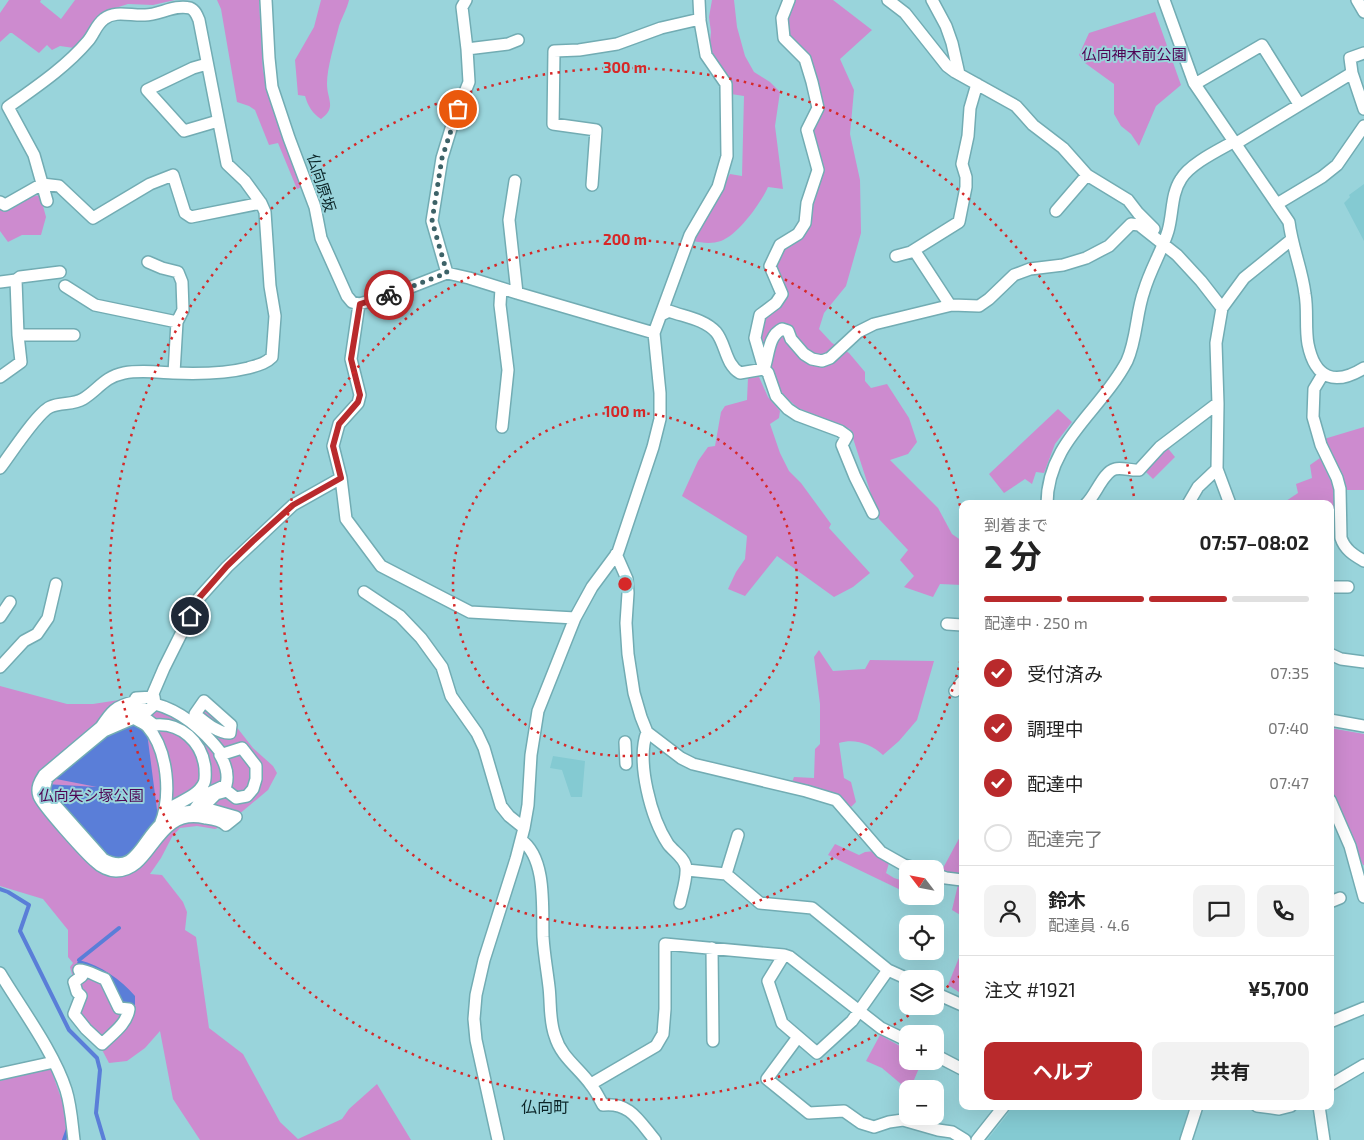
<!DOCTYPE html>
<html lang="ja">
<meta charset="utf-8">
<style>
body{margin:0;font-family:"Exo 2","Noto Sans JP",sans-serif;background:#f2f2f2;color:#222;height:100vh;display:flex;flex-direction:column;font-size:19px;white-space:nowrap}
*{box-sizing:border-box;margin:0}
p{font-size:16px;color:#767676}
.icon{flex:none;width:28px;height:28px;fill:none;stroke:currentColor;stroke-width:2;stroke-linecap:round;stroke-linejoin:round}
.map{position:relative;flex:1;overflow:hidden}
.sheet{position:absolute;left:959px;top:500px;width:375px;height:610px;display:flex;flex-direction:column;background:#fff;border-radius:10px;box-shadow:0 5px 20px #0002}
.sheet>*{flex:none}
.needle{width:32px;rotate:302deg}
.controls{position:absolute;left:899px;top:860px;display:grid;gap:10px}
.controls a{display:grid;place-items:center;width:45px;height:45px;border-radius:10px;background:#fff;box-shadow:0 5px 20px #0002;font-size:25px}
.pin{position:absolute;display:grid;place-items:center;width:42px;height:42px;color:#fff;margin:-21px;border:2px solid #fff;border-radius:50%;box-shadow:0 1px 5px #0007}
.courier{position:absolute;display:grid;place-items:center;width:50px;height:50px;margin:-25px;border:4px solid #b92a2c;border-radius:50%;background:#fff;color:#222;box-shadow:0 1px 6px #0007}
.summary em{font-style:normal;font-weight:700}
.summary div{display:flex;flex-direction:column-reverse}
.summary{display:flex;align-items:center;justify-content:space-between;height:85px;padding:0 25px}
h1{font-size:32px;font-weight:700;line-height:38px}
.bar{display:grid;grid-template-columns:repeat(4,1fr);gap:8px 5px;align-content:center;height:60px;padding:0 25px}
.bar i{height:6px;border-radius:4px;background:#e0e0e0}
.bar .selected{background:#b92a2c}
.bar p{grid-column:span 4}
.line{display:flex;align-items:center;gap:12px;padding:0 25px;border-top:1px solid #e0e0e0}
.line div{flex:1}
.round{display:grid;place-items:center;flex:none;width:52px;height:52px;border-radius:10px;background:#f2f2f2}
ol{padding:0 25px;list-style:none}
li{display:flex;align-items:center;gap:15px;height:55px}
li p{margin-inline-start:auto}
li .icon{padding:5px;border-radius:50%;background:#b92a2c;color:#fff;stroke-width:4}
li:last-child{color:#767676}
li i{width:28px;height:28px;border:2px solid #e0e0e0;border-radius:50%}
.action{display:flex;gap:10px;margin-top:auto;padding:10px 25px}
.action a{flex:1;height:58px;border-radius:10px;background:#b92a2c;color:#fff;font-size:20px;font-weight:700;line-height:58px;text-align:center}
.action a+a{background:#f2f2f2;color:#222}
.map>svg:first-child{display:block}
.built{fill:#84cad2}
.green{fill:#cd8bcf}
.water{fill:#5a7ed8}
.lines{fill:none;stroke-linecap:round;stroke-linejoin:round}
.stream{stroke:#5a7ed8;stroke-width:4}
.minor-casing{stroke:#72acb3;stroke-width:14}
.minor{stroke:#fff;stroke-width:11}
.done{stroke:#3d6267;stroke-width:5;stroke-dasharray:0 9}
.route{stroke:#b92a2c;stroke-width:6}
.ring{fill:none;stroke:#d62828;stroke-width:2.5;stroke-dasharray:2.5 5}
.labels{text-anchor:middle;stroke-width:4;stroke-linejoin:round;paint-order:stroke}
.park-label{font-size:15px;fill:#4f0453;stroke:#99d4db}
.street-label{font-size:15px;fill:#0c2528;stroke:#99d4db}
.neighbourhood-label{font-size:16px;fill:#0c2528;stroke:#99d4db}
.centre{fill:#d62828;stroke:#99d4db;stroke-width:2.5}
.ring-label{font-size:15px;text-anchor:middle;font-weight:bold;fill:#d62828;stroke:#99d4db;stroke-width:4;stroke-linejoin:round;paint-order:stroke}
</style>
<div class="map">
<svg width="1364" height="1140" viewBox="0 0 1364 1140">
<rect width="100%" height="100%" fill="#99d4db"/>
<!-- built -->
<path class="built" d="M1364 184V241L1344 203 1350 197 1349 195Z
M553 756 585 761 582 797H571L562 770 550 768Z
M1012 1106H1189L1180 1140H987L1007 1115Z"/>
<!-- green -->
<path class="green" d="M9 0H41L40 2 61 19 75 0H175L153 5 128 4 106 11 99 18 91 35 74 48 60 46 52 50 47 45 39 53 12 33H10L0 42V13Z
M217 0H259L263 71 302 187 297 189 278 143 269 145 255 110 249 106 237 102 221 9Z
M321 0H349C347 9 342 17 339 26 335 42 327 67 327 84 327 99 337 108 321 119 312 113 308 106 305 96L298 95 295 60 314 27Z
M712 0H734L737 27 745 56 754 72 770 82 780 92 775 126 783 189 768 187C761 203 738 235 721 241 712 244 702 243 693 241L730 174 742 176 744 96 731 94 732 86 709 51 711 32 709 17Z
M792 0H833L872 30 840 59 854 90 850 134 860 180 861 233 846 286 824 313 819 329 832 343 849 353 865 372V381L871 388 887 384 909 418 917 442 908 454 890 460 938 508 952 534 962 541V585L940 584 933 597 904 587 914 576 900 560 908 550 879 519 850 429 798 408 782 394 759 339 763 317 779 306 775 265 783 248 800 236 813 193 822 170 809 130 821 108 811 60 787 37 786 19Z
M1155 12 1181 85 1156 106 1139 146 1131 134 1121 126 1114 114V84L1085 63 1079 55 1089 33Z
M40 195 46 217 41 235H22L8 242 0 231V208L10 210 30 197Z
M759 377 768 397 780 411 779 418 770 424 780 453 789 471 801 483 831 524 829 528 870 573 853 587 834 597 777 556 745 596 728 589 736 572 745 559 747 536 682 496 698 461 708 447 715 446 721 412 725 406 747 400 748 378Z
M1058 409 1072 422 1055 444 1044 473 1036 472 1032 484 1025 479 1004 493 989 474Z
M1364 427V490H1345L1324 439Z
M1166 446 1175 457 1153 479 1143 469Z
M1320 458 1335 490 1336 512 1330 515V504H1287L1286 501 1298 493 1296 484 1312 478 1310 465Z
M819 650 833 671 865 669 870 660 934 661 917 720 899 741 883 755C871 744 855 738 839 743L844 778 851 782 856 802 851 807 836 797 791 785 794 777 814 778 815 749 820 744V704L814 657Z
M0 686 67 704H93L132 698 154 697 190 713 203 697 235 725 253 748 273 766 277 773 268 790 226 825 215 829 197 826 180 828 172 837 161 858 150 874 162 875 183 902 187 912 185 930 196 937 209 1028 243 1054 280 1122 298 1139 342 1119 349 1109 377 1084 411 1140H200L173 1099 160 1031 145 1048 127 1061 109 1063 100 1046 70 1014 77 992 70 967 73 963 68 957V930L43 899 0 886Z
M1330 728 1364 734V865H1363L1330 789Z
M962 833V916L952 910 960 876 942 870Z
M835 844 859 855 865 852 875 851 889 863 886 873 894 878 907 882V893L828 855Z
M962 950V994L948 985Z
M880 1035 907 1050 908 1061H922L911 1087 901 1084 882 1068 866 1061Z
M50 1067 64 1106 67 1140H0V1081Z"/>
<!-- water -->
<path class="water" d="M119 719 146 725 160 833 115 871 85 851 45 784 97 787 46 777Z
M79 960C102 966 120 979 135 996V1005L129 1009 119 1008 110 988 77 963Z"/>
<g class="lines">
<!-- stream -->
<path class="stream" d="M0 889 8 892 29 905 20 931 69 1030 97 1058 100 1070 96 1113 104 1140
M79 960 119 928
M64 1140 69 1126"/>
<!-- minor casing -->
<g class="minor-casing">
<path id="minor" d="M266 0 269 58 272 87 289 138 315 207 321 238 347 296 352 302 359 304 388 296 447 273
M789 0 782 18 784 38 805 59 812 82 818 108 807 130 818 170 807 203 805 223 798 234 780 245 770 266 782 294 776 303 760 315 755 338 764 369 768 373 776 396 788 409 797 415 840 431 847 436 842 445 855 477 873 513
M888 0 905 13 947 66 955 72 1016 106 1033 125 1063 148 1087 175 1128 200 1138 213 1154 229
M932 0 946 26 952 43 959 74
M1164 0 1194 83 1289 222C1292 247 1302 269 1305 294 1308 310 1305 328 1308 344 1315 379 1335 386 1364 368
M1357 0 1364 12
M467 49 508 44 518 40
M1364 53 1350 58 1352 73 1364 109
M207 64 193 68 147 90 184 131 218 121
M1195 84 1262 45 1299 104
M1235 144 1352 73
M515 181 509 220 517 293
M592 185 596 130 553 124 554 51 579 50 617 44 661 28 700 19
M47 201 34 155 8 107C36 87 66 67 88 41 94 34 96 25 104 19 115 10 131 16 145 15 159 15 175 4 190 8 195 10 197 15 199 20L227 164 245 181 261 203
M0 202 5 205 42 184 59 186 93 218 150 184 173 175 185 213 191 217 261 203 265 212 270 286 275 316 272 357C265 364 258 365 248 368 224 374 198 374 173 373 156 372 140 370 124 373 104 377 98 390 83 399 73 405 61 402 50 407 37 413 10 455 0 468
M1277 204 1322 177 1337 165 1364 126
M1056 211 1087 175
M914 250 950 305
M896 256 911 252 959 222 966 187V177L962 164 968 136 970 108 977 84
M148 262 162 268 178 272 182 282 183 310 177 322
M447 273 432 221 442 158 453 122 469 82 467 49 462 7 466 0
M447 273 469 278 517 293 654 333
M16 280 20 277 60 272
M0 282 16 280 18 335 21 362 0 377
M65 286 95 305 177 322 174 373
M501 288 500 305 508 370 502 427
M359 304 351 359 360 395 358 403 339 424 333 446 341 478 346 519 381 566 470 612 575 618
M661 315 669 311C685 317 704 319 716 332 726 344 725 364 740 373L764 369C769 355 768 336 782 329L788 331 791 339 804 354 812 359 822 361 830 358 858 332 874 324 952 305 979 306 989 299 1014 275 1030 269 1063 265 1086 258 1109 246 1131 224 1139 225 1177 255 1201 281 1222 308
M18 335H74
M1323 374 1314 389 1313 417 1321 445 1337 478 1340 489 1341 538C1345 550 1354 555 1364 561
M1217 469 1230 504
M1047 504C1047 442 1101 411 1127 361 1137 339 1136 313 1144 291 1150 270 1162 251 1168 231 1173 214 1171 194 1181 179 1190 164 1217 151 1233 142
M1086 504C1096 495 1103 472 1115 469 1122 467 1132 471 1139 470L1160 447 1218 403
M1188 504 1198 487 1217 469 1218 404 1216 343 1222 308 1244 278 1291 240
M616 554 627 579 628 593 626 623 628 654 634 693 641 717 647 732 681 758 693 764 806 791 836 800 881 852 904 865 918 869
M1330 587H1348
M364 592 400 616 421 638 442 667 451 696 477 733 484 748 501 806 509 816 524 828
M0 617 10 602
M947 624 962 625
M1330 654 1341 659 1364 662
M0 667 24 641 37 634 48 618 56 584
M955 691 962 682
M152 696 164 668 199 598 227 567 293 505 341 478
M204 701 231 725 230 733C218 734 204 721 195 714Z
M155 704C182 711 205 732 222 754
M1330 720 1364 726
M101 727 44 775C40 781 36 788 39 796 42 805 87 855 96 862 101 867 109 871 116 871 153 871 155 806 205 818 212 819 221 820 226 825L236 817 208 809 204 812C188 809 173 814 161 824 142 840 135 877 103 859L47 796 44 790 47 778 104 731 101 727C111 712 115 706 134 702L136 698 154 697 155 704 147 711 136 704C124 707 114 711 108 723
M647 732C636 762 651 818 668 844 674 852 685 858 686 868 687 879 682 893 680 903
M625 742 626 764
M1330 800 1350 846 1364 897
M194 810 205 795 226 785C229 774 226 765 220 755L242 748 256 766V779L253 789 247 796 236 798 227 791 216 794 204 806V812
M160 825C172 796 168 750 147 726 144 723 138 721 134 718L104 731 108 723C130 714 134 708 154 725 181 722 202 742 205 768 205 773 206 779 204 783 198 796 181 801 170 808L167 815 170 818
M738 835 726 874 760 903 812 908 888 970 908 979
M521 840C547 858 542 909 543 937 544 954 547 970 549 987 551 1003 549 1020 555 1036 561 1057 579 1068 591 1085 596 1091 599 1098 603 1105 630 1102 639 1121 655 1140
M687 870 726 874
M935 874 946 878 962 880
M1330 902 1340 898
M712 948 713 1041
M79 970C88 970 96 976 105 979L119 1008 129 1009C127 1024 112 1034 102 1044L86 1029 74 1014 81 996 77 992 74 982 82 976Z
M888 970 852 1021 817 1053 782 1023 768 981 784 955 790 957 881 1028 908 1041
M0 973C21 1008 54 1052 66 1090 71 1106 72 1124 74 1140
M935 993 962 1005
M1330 1022 1364 1008
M798 1037 767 1079 809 1113 844 1111 861 1123 874 1127 889 1122 903 1120 938 1130 952 1132 965 1140
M935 1055 962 1069
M0 1074 54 1062
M591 1084 656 1046 663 1034 665 1009V944L784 955
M1330 1085 1364 1065
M1257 1106 1279 1109 1291 1106
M1319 1106 1324 1140
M498 1140 476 1040 474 1019 476 995 484 960 516 859 524 828 528 805 531 755 538 711 575 618 592 587 618 552 653 447 660 419V393L654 333 690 235 718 187 727 156 726 84 706 55 700 21 699 0
M977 1140 1004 1106
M1186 1140 1197 1106"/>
</g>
<!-- minor -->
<use href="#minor" class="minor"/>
</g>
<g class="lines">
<!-- done -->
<path class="done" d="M389 295 447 273 432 221 442 158 458 109"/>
<!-- route -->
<path class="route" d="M190 616 199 598 227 566 253 541 293 505 341 478 333 446 339 424 358 402 360 395 351 359 360 304 389 295"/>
</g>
<!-- distance rings -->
<g class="ring">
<circle cx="625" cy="584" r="172"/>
<path d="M962 653A344 344 0 1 1 962 515"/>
<path d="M960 976A516 516 0 0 1 936 996M921 1007A516 516 0 1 1 1135 503"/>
</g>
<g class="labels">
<!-- park labels -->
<g class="park-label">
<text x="1134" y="60">仏向神木前公園</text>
<text x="91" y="801">仏向矢シ塚公園</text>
</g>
<!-- street labels -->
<g class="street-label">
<text transform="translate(321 183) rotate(72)" y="5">仏向原坂</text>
</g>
<!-- neighbourhood labels -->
<g class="neighbourhood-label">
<text x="545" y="1113">仏向町</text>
</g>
</g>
<circle cx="625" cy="584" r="8" class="centre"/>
<g class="ring-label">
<text x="625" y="73">300 m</text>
<text x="625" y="245">200 m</text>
<text x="625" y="417">100 m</text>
</g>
</svg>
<div class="controls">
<a><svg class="needle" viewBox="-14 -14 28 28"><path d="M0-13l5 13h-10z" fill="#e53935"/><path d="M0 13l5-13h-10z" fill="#767676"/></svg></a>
<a><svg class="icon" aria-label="locate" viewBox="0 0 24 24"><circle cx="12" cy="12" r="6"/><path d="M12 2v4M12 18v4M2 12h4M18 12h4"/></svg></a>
<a><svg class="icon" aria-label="layers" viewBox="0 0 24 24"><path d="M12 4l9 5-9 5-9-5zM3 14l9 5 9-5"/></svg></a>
<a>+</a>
<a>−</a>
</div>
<div class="pin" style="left:458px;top:109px;background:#ea580c"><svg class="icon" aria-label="bag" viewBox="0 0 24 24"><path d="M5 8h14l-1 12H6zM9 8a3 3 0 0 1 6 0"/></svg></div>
<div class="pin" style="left:190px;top:616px;background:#1f2937"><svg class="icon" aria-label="home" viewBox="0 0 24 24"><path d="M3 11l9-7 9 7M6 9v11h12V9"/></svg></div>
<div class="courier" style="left:389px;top:295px"><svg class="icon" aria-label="bike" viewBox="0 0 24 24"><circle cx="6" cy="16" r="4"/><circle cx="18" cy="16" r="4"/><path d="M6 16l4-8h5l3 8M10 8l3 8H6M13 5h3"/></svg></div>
<section class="sheet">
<div class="summary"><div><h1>2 分</h1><p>到着まで</p></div><em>07:57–08:02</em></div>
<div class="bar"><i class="selected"></i><i class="selected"></i><i class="selected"></i><i></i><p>配達中 · 250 m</p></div>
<ol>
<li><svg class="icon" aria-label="check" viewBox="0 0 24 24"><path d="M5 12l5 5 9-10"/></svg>受付済み<p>07:35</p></li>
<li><svg class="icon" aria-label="check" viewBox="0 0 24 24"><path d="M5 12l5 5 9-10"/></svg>調理中<p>07:40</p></li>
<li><svg class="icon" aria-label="check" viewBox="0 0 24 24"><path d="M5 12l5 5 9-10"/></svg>配達中<p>07:47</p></li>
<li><i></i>配達完了</li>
</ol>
<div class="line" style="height:90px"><a class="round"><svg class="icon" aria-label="person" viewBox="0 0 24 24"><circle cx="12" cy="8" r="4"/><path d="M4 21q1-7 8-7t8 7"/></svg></a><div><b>鈴木</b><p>配達員 · 4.6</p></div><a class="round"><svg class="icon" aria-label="chat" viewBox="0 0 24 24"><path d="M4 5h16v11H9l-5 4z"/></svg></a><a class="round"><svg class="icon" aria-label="phone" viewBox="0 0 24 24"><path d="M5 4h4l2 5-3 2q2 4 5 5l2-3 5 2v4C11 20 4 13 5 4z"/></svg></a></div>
<div class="line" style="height:65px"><div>注文 #1921</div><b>¥5,700</b></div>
<div class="action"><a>ヘルプ</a><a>共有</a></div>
</section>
</div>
